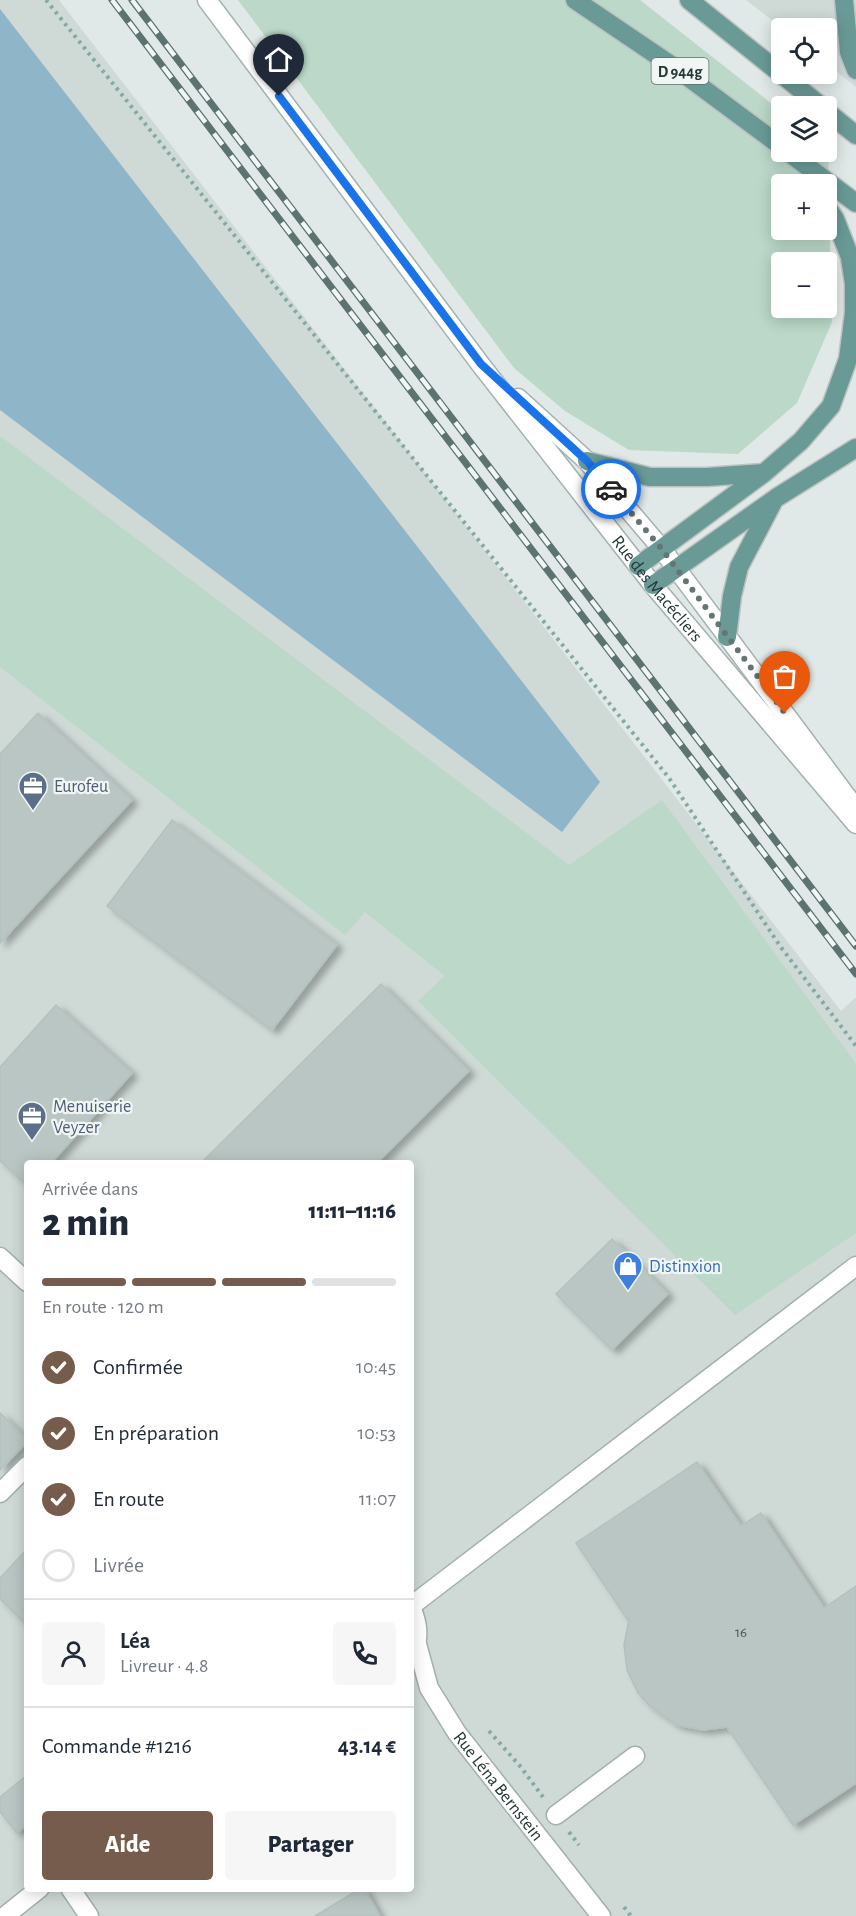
<!DOCTYPE html>
<html lang="fr">
<meta charset="utf-8">
<style>
body{margin:0;font-family:"Alegreya Sans",sans-serif;background:#f6f6f7;color:#1f2937;height:100vh;display:flex;flex-direction:column;font-size:22px;white-space:nowrap}
*{box-sizing:border-box;margin:0}
p{font-size:20px;color:#747a83}
.icon{flex:none;width:33px;height:33px;fill:none;stroke:currentColor;stroke-width:2;stroke-linecap:round;stroke-linejoin:round}
.map{position:relative;flex:1;overflow:hidden}
.panel{position:absolute;left:24px;top:1160px;width:390px;height:732px;display:flex;flex-direction:column;background:#fff;border-radius:6px;box-shadow:0 3px 15px #0003}
.panel>*{flex:none}
.tools{position:absolute;left:771px;top:18px;display:grid;gap:12px}
.tools a{display:grid;place-items:center;width:66px;height:66px;border-radius:6px;background:#fff;box-shadow:0 3px 15px #0003;font-size:30px}
.pin{position:absolute;display:grid;place-items:center;width:51px;height:51px;color:#fff;margin:-62px -26px;border-radius:50% 50% 50% 0;rotate:-45deg;box-shadow:0 0 6px #0007}
.pin .icon{rotate:45deg}
.courier{position:absolute;display:grid;place-items:center;width:60px;height:60px;margin:-30px;border:4px solid #1a73e8;border-radius:50%;background:#fff;color:#222;box-shadow:0 2px 8px #0007}
.head em{font-style:normal;font-weight:800}
.head div{display:flex;flex-direction:column-reverse}
.head{display:flex;align-items:center;justify-content:space-between;height:102px;padding:0 18px}
h1{font-size:39px;font-weight:800;line-height:45px}
.bar{display:grid;grid-template-columns:repeat(4,1fr);gap:9px 6px;align-content:center;height:72px;padding:0 18px}
.bar i{height:8px;border-radius:4px;background:#e0e1e3}
.bar .active{background:#765c4c}
.bar p{grid-column:span 4}
.line{display:flex;align-items:center;gap:15px;padding:0 18px;border-top:2px solid #e0e1e3}
.line div{flex:1}
.round{display:grid;place-items:center;flex:none;width:63px;height:63px;border-radius:6px;background:#f6f6f7}
ol{padding:0 18px;list-style:none}
li{display:flex;align-items:center;gap:18px;height:66px}
li p{margin-inline-start:auto}
li .icon{padding:6px;border-radius:50%;background:#765c4c;color:#fff;stroke-width:4}
li:last-child{color:#747a83}
li i{width:33px;height:33px;border:3px solid #e0e1e3;border-radius:50%}
.cta{display:flex;gap:12px;margin-top:auto;padding:12px 18px}
.cta a{flex:1;height:69px;border-radius:6px;background:#765c4c;color:#fff;font-size:24px;font-weight:800;line-height:69px;text-align:center}
.cta a+a{background:#f6f6f7;color:#1f2937}
.map>svg:first-child{display:block}
.built{fill:#cfd9d6;fill-rule:evenodd}
.green{fill:#bbd8c8;fill-rule:evenodd}
.water{fill:#8eb5c8}
.building{fill:#b9c6c3;stroke:#b3c2be;stroke-width:1.5;filter:url(#shadow)}
.lines{fill:none;stroke-linecap:round;stroke-linejoin:round}
.minor-casing{stroke:#a4b0ae;stroke-width:21}
.major-casing{stroke:#bdc3c2;stroke-width:21}
.path{stroke:#84a9a4;stroke-width:4;stroke-dasharray:3 4.5;stroke-linecap:butt}
.minor{stroke:#fff;stroke-width:18}
.major{stroke:#6a9a96;stroke-width:18}
.rail-casing{stroke:#5d7371;stroke-width:7}
.rail{stroke:#f0f6f4;stroke-width:4.5;stroke-dasharray:14;stroke-linecap:butt}
.done{stroke:#657573;stroke-width:6;stroke-dasharray:0 10.8}
.route{stroke:#1a73e8;stroke-width:8}
.labels{text-anchor:middle;stroke-width:4.5;stroke-linejoin:round;paint-order:stroke}
.number-label{font-size:15px;fill:#485b58}
.shield{fill:#f0f6f4;stroke:#60706e;stroke-width:1.5}
.shield-label{font-size:16px;font-weight:bold;fill:#233735}
.street-label{font-size:18px;fill:#233735;stroke:#f0f6f4}
.service-label{font-size:18px;fill:#4e5e75;stroke:#f0f6f4;text-anchor:start}
.shop-label{font-size:18px;fill:#366cbe;stroke:#f0f6f4;text-anchor:start}
</style>
<div class="map">
<svg width="856" height="1916" viewBox="0 0 856 1916">
<defs>
<filter id="shadow"><feDropShadow dx="6" dy="4" stdDeviation="3" flood-color="#0004"/></filter>
</defs>
<rect width="100%" height="100%" fill="#e0e9e7"/>
<!-- built -->
<path class="built" d="M0 0H59L841 1011 856 997V1916H0ZM27 1162H411V1888H27Z
M746 0H856V87L827 64 826 28H782Z"/>
<!-- green -->
<path class="green" d="M238 0H640L781 111 782 152H826L827 146 828 147 832 322 797 403 738 454 629 450 565 411 514 368ZM782 184H826V230H782ZM782 262H826V308H782Z
M0 436 569 865 662 800 856 1064V1233L735 1315 418 1001 445 976 365 912 345 935 0 667Z"/>
<!-- water -->
<path class="water" d="M0 9 600 782 562 832 0 410Z"/>
<!-- building -->
<path class="building" d="M38 713 132 800 0 943V754Z
M172 820 337 945 272 1030 107 906Z
M381 984 469 1071 378 1162H202Z
M56 1005 132 1073 52 1162H27V1185L0 1161V1067Z
M612 1239 668 1294 612 1350 556 1294Z
M0 1413 27 1439V1442L0 1470Z
M697 1462 741 1526 761 1513 824 1608 856 1586V1783L793 1825 727 1727 703 1730 677 1725 651 1707 638 1693 627 1670 624 1645 629 1619H627L576 1543Z
M27 1549V1625L0 1599V1578Z
M27 1775V1825L17 1833 0 1812V1797Z
M361 1888H364L380 1916H315Z"/>
<g class="lines">
<!-- minor casing -->
<g class="minor-casing">
<g id="minor">
<path id="s1" d="M207 0 481 365 653 585 856 824"/>
<path d="M518 398 587 461 661 548 851 802"/>
<path d="M0 1257 27 1282"/>
<path d="M0 1493 27 1466"/>
<path d="M411 1606 856 1266"/>
<path d="M411 1607C418 1623 420 1637 413 1654"/>
<path id="s2" d="M417 1644 429 1688 457 1733 601 1916"/>
<path d="M556 1815 635 1756"/>
<path d="M70 1888 89 1916"/>
<path d="M5 1916 40 1888"/>
</g>
</g>
<!-- major casing -->
<g class="major-casing">
<path id="major" d="M575 0 677 69 782 147
M689 0 821 106
M844 0 849 52 856 70
M826 111 856 135
M788 152 856 203
M587 461 650 477H707L764 473
M638 566 764 473 801 441 831 406 848 359 854 313V284L850 257 835 219 826 205
M653 585 776 498 856 448
M727 637 732 596 739 567 773 502"/>
</g>
<!-- path -->
<path class="path" d="M46 0 669 778 780 946 856 1046
M489 1731 520 1766 543 1797
M569 1832 579 1845
M624 1907 631 1916"/>
<!-- minor -->
<use href="#minor" class="minor"/>
<!-- major -->
<use href="#major" class="major"/>
<!-- rail casing -->
<g class="rail-casing">
<path id="rail" d="M112 0 856 974
M132 0 856 946"/>
</g>
<!-- rail -->
<use href="#rail" class="rail"/>
</g>
<g class="lines">
<!-- done -->
<path class="done" d="M611 489 661 548 785 713"/>
<!-- route -->
<path class="route" d="M279 96 481 364 587 461 611 489"/>
</g>
<!-- icons -->
<defs>
<g id="office-pin" transform="scale(1.5)"><path d="M0 17L-7.5 6A9.5 9.5 0 1 1 7.5 6Z" fill="#5c6f8a" stroke="#f0f6f4"/><path d="M-6-3h4V-5.5h4V-3h4V5H-6ZM-1-4.5V-3h2v-1.5ZM-6 0V1H6V0Z" fill="#fff"/></g>
<g id="shop-pin" transform="scale(1.5)"><path d="M0 17L-7.5 6A9.5 9.5 0 1 1 7.5 6Z" fill="#3f7fe0" stroke="#f0f6f4"/><path d="M-5-2.5h2.3a2.7 3.5 0 0 1 5.4 0H5L5.5 6h-11ZM-1.5-2.5h3a1.5 2.3 0 0 0-3 0Z" fill="#fff"/></g>
</defs>
<g fill-rule="evenodd">
<use href="#office-pin" x="33" y="786"/>
<use href="#office-pin" x="32" y="1116"/>
<use href="#shop-pin" x="628" y="1266"/>
</g>
<g class="labels">
<!-- number labels -->
<g class="number-label">
<text x="741" y="1637">16</text>
</g>
<!-- shield labels -->
<rect class="shield" x="651.5" y="58" width="57" height="26" rx="4.5"/>
<g class="shield-label">
<text x="680" y="77">D 944g</text>
</g>
<!-- street labels -->
<g class="street-label">
<text dy="6" stroke="none"><textPath href="#s1" startOffset="741">Rue des Macécliers</textPath></text>
<text dy="6" stroke="none"><textPath href="#s2" startOffset="166">Rue Léna Bernstein</textPath></text>
</g>
<!-- service labels -->
<g class="service-label">
<text x="54" y="792">Eurofeu</text>
<text x="53" y="1112">Menuiserie<tspan x="53" dy="21">Veyzer</tspan></text>
</g>
<!-- shop labels -->
<g class="shop-label">
<text x="649" y="1272">Distinxion</text>
</g>
</g>
</svg>
<div class="tools">
<a><svg class="icon" aria-label="locate" viewBox="0 0 24 24"><circle cx="12" cy="12" r="6"/><path d="M12 2v4M12 18v4M2 12h4M18 12h4"/></svg></a>
<a><svg class="icon" aria-label="layers" viewBox="0 0 24 24"><path d="M12 4l9 5-9 5-9-5zM3 14l9 5 9-5"/></svg></a>
<a>+</a>
<a>−</a>
</div>
<div class="pin" style="left:785px;top:713px;background:#ea580c"><svg class="icon" aria-label="bag" viewBox="0 0 24 24"><path d="M5 8h14l-1 12H6zM9 8a3 3 0 0 1 6 0"/></svg></div>
<div class="pin" style="left:279px;top:96px;background:#1f2937"><svg class="icon" aria-label="home" viewBox="0 0 24 24"><path d="M3 11l9-7 9 7M6 9v11h12V9"/></svg></div>
<div class="courier" style="left:611px;top:489px"><svg class="icon" aria-label="car" viewBox="0 0 24 24"><path d="M5 17H2v-5l4-1 3-4h7l3 4 3 1v5h-3M9 17h6M6 11h13"/><circle cx="7" cy="17" r="2"/><circle cx="17" cy="17" r="2"/></svg></div>
<section class="panel">
<div class="head"><div><h1>2 min</h1><p>Arrivée dans</p></div><em>11:11–11:16</em></div>
<div class="bar"><i class="active"></i><i class="active"></i><i class="active"></i><i></i><p>En route · 120 m</p></div>
<ol>
<li><svg class="icon" aria-label="check" viewBox="0 0 24 24"><path d="M5 12l5 5 9-10"/></svg>Confirmée<p>10:45</p></li>
<li><svg class="icon" aria-label="check" viewBox="0 0 24 24"><path d="M5 12l5 5 9-10"/></svg>En préparation<p>10:53</p></li>
<li><svg class="icon" aria-label="check" viewBox="0 0 24 24"><path d="M5 12l5 5 9-10"/></svg>En route<p>11:07</p></li>
<li><i></i>Livrée</li>
</ol>
<div class="line" style="height:108px"><a class="round"><svg class="icon" aria-label="person" viewBox="0 0 24 24"><circle cx="12" cy="8" r="4"/><path d="M4 21q1-7 8-7t8 7"/></svg></a><div><b>Léa</b><p>Livreur · 4.8</p></div><a class="round"><svg class="icon" aria-label="phone" viewBox="0 0 24 24"><path d="M5 4h4l2 5-3 2q2 4 5 5l2-3 5 2v4C11 20 4 13 5 4z"/></svg></a></div>
<div class="line" style="height:78px"><div>Commande #1216</div><b>43.14 €</b></div>
<div class="cta"><a>Aide</a><a>Partager</a></div>
</section>
</div>
